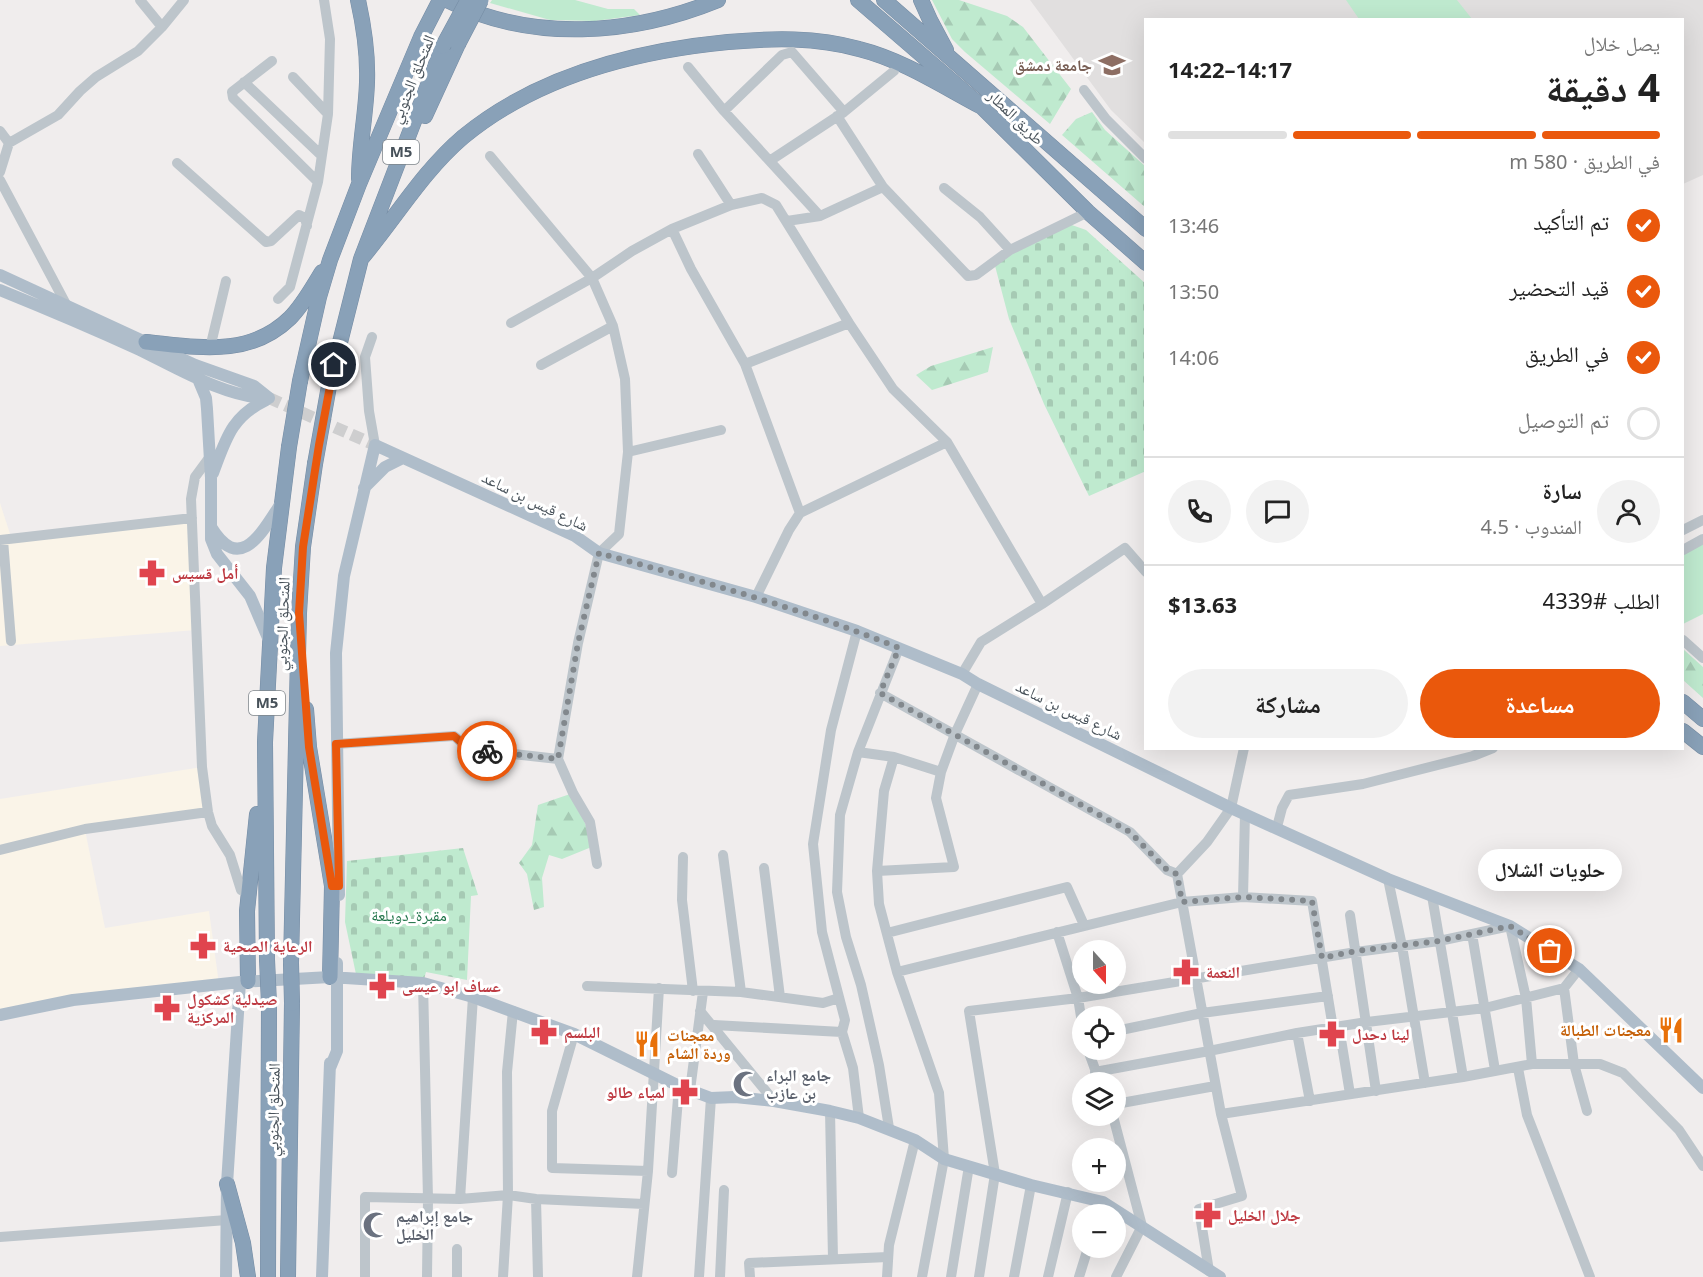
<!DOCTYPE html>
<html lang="ar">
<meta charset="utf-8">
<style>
body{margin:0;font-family:"Noto Sans","Noto Naskh Arabic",sans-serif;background:#f2f2f2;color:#222;direction:rtl;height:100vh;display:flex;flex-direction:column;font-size:22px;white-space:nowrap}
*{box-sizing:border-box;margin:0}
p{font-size:20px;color:#767676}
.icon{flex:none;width:33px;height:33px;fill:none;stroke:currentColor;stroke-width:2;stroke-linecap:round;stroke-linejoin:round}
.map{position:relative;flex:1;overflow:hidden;direction:ltr}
.sheet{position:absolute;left:1144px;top:18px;width:540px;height:732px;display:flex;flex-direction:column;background:#fff;border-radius:0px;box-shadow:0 6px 24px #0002;direction:rtl}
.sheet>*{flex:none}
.needle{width:39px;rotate:159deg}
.controls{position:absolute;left:1072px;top:940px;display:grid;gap:12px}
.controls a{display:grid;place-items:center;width:54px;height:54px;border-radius:50%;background:#fff;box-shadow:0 6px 24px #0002;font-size:30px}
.pin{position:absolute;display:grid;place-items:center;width:51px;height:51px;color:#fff;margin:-26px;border:3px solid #fff;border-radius:50%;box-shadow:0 2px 6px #0007}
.courier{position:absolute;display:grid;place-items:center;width:60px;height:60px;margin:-30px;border:4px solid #ea580c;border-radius:50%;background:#fff;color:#222;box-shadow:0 2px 8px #0007}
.bubble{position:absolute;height:42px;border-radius:21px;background:#fff;box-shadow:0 6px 24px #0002;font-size:20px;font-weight:700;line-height:42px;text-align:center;direction:rtl}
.head em{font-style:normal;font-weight:700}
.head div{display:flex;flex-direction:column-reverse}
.head{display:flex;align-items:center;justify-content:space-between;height:102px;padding:0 24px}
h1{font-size:39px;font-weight:700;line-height:45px}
.bar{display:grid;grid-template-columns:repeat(4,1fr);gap:9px 6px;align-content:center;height:72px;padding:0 24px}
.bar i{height:8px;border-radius:4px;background:#e0e0e0}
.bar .active{background:#ea580c}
.bar p{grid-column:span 4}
.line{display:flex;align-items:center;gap:15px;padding:0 24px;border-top:2px solid #e0e0e0}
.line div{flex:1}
.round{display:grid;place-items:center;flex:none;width:63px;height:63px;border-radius:32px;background:#f2f2f2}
ol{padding:0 24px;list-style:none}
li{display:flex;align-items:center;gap:18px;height:66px}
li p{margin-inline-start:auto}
li .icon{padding:6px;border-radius:50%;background:#ea580c;color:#fff;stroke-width:4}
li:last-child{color:#767676}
li i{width:33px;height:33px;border:3px solid #e0e0e0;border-radius:50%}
.primary-button{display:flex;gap:12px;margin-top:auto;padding:12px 24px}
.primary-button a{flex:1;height:69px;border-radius:36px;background:#ea580c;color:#fff;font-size:24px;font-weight:700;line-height:69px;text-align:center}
.primary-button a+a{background:#f2f2f2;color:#222}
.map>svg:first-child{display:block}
.commercial{fill:#faf4e8}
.education{fill:#e1dfdf}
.forest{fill:url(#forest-firs)}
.cemetery{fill:url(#cemetery-stones)}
.park{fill:#bfeacf}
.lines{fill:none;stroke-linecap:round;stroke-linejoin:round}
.major-tunnel{stroke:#cececf;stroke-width:12;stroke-dasharray:12 6;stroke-linecap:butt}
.highway-casing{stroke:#758ca4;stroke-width:16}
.minor{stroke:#bdc5cb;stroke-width:10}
.major{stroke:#afbdca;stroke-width:12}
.highway{stroke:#89a1b8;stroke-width:15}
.highway-bridge-casing{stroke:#758ca4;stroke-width:16;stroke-linecap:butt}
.highway-bridge{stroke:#89a1b8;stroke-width:15}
.done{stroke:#82888d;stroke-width:6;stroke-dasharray:0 10.8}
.route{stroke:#ea580c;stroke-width:8}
.labels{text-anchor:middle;stroke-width:6;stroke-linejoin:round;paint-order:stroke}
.shield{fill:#fff;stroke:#7e858b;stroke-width:1.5}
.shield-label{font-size:15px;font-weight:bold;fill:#475159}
.education-label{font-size:16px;font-weight:bold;fill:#785e54;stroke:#fff;text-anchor:end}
.street-label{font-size:16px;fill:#475159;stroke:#fff}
.health-label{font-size:16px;font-weight:bold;fill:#be3a42;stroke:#fff;text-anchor:start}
.park-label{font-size:16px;fill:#1f7348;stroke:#fff}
.food-label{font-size:16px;font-weight:bold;fill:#c56008;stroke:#fff;text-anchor:end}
.worship-label{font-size:16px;font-weight:bold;fill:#5b616d;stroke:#fff;text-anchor:start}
</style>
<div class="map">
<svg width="1703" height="1277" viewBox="0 0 1703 1277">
<defs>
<pattern id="forest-firs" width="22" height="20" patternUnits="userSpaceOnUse" patternTransform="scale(1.5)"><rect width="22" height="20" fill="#bfeacf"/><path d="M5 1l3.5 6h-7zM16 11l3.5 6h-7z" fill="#a6cab4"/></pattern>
<pattern id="cemetery-stones" width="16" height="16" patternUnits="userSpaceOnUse" patternTransform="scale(1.5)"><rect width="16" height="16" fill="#bfeacf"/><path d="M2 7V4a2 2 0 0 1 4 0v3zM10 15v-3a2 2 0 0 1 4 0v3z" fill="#a6cab4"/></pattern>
</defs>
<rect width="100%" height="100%" fill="#f0eded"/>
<!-- commercial -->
<path class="commercial" d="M0 503 12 540 191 517 196 630 0 646Z
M202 767 208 812 85 830 105 928 209 911 219 984 0 1015V799Z"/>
<!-- education -->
<path class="education" d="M1030 0H1703V175L1683 184V20H1146V144L1111 110Z"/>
<!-- forest -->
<path class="forest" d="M932 0H959L1007 16 1023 27 1071 89 1050 124 965 52 952 39Z
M1092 112 1105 130 1146 167V208L1062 135 1076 119Z
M993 347 988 372 932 390 916 375 931 366Z
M1683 649 1703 667V698L1683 680Z
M573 793 594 846 562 859 549 855 542 878 544 907 534 910 527 874 519 863 532 845 538 805Z"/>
<!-- cemetery -->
<path class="cemetery" d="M1069 224 1086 230 1146 284V471L1089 496 1044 404 1009 319 994 262Z
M463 848 478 895 471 896 467 980 426 972 423 983 357 979 345 922 347 861Z"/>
<!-- park -->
<path class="park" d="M492 0H575L608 9H634L640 15 595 21 550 20 490 3Z
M1346 0H1457L1472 19H1359Z
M1703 539V614L1683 624V550Z"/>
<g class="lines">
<!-- major-tunnel -->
<path class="major-tunnel" d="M269 398 375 445"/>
<!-- highway casing -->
<g class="highway-casing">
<path id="highway" d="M358 0C364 27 368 55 367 82 366 115 359 146 359 179
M447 0C532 43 632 35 718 0
M858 0 982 107 1088 212 1146 263
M884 0 1146 229
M921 0 930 20 946 50
M425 116 458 44
M361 259C395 219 422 172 463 137 537 76 634 51 728 42 773 38 816 37 859 49 903 60 942 86 982 107
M146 342C197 347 249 358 290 318 303 305 312 288 322 272
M300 381 319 297 330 260 359 184 421 37 440 0
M329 386 361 259 443 46
M1683 702 1703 719
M306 709 309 747 332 886 330 977
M1683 731 1703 747
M267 959 265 742 274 568 289 447
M291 963 299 613 303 547 315 464
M248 981 247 911 257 814
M227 1184 243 1243 248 1277
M268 1277 269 1004
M288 1277 292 1003"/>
</g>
<!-- minor -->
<path class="minor" d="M140 0 162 27
M272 61 232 92 233 98 318 182
M688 67 724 111 820 216
M293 77 328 114
M244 82 321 155
M1084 90 1106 119 1146 159
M724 111 782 55 792 52 844 112
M837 116 883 187
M0 131 9 143 0 172
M9 143 58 115 80 91 96 77 138 51 162 27 184 0
M698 154 731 205
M490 156 592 278 613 326 625 379 628 452 619 534 599 553 578 643 558 759 573 793 590 822 597 864
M771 160 844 112 894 71
M177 163 266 242 271 241 299 215 305 218 307 226
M0 180 67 306
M944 188 980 217 1010 250
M787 221 820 216 883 187 968 276 976 275 1010 250 1088 212
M672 229 691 269 745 364 800 513
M278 299 290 287 318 182 328 114 330 39 324 0
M511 323 592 278 632 251 672 229 731 205 762 198 776 205 849 323 893 389 947 442 1042 604
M372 337 365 357 369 411 375 445
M210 348 226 281
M745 364 849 323
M541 365 613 326
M628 452 721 430
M209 458 195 477 191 499 202 767 208 812 212 826 230 855 241 890
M1683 530 1703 520
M0 540 192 518
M3 540 11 641
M1683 550 1703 539
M756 597 789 530 800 513 947 442
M857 631 831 730 813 844 822 932 845 1020 842 1032 853 1068 859 1118
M1683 640 1703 658
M962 674 981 642 1042 604 1125 548 1146 572
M880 693 1130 832 1167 870 1177 874 1207 842 1231 808 1244 748
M336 744 454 736 469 749 558 759
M858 752 894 757 941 772
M894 757 884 791 877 871 879 904 897 972 939 1093 944 1159 922 1277
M1277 827 1282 808 1289 795 1363 784 1473 756 1493 748
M0 850 85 829 208 812
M723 855 741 992
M683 857 682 900 693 991
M764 868 780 997
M877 871 954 867 936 798 941 772 955 734 978 684
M1177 874 1221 1114 1242 1196 1199 1209 1209 1271
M1388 879 1402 946 1425 1083
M1432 896 1463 1077
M1243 897 1245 814
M1350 915 1376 1091
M1057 932 1078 998 1083 1029
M887 933 1067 887 1084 925
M1472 934 1495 1070
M897 972 1182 902 1243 897 1312 901 1333 1028
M423 983 428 1199 427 1277
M587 986 741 992 823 1003 839 998
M1564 988 1574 1064 1587 1111
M700 1011 774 1101
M714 1025 842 1032
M1339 1027 1350 1094
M1116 1031 1202 1013 1328 996
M1297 1033 1310 1101
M574 1034 552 1111V1168L648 1171
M1088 1050 1100 1083
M1518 1068 1527 1115 1590 1277
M1095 1072 1209 1051 1297 1033 1367 1022 1485 1008 1564 988 1579 969
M690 1090 703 992
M1116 1104 1215 1086
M830 1111 833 1259
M1221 1114 1463 1077 1532 1064H1600L1623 1073 1679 1130 1703 1166
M1113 1116 1142 1226 1116 1277
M889 1128 879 1065 861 985 846 937 837 892 840 815 858 752 899 648
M672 1173 679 1086
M460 1199 473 997
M536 1199 538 1277
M1099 1215 1103 1202
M0 1237 227 1220
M457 1249V1277
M365 1277V1197L460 1199 508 1195 536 1199 644 1204
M503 1277 508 1195 507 1072 513 1011
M637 1277 648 1171 659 988
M699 1277 711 1098
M720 1277 724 1190
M750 1277 749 1263 888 1257
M887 1277 889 1245 915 1140
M951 1277 969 1166
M979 1277 995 1174 969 1011 1078 998 1356 952 1439 941 1510 926 1526 998 1532 1064
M1014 1277 1031 1185
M1048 1277 1068 1192
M1079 1277 1088 1248"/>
<!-- major -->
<path class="major" d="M0 275 195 365 254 386 269 398
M0 290C47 309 94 329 140 350 177 368 229 399 269 398
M198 379 206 398 207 409 211 478V539L217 554 250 596 268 638
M213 473C226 439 231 417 266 400
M364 488 385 467 403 458
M211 527C241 576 263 530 282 502
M339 895 336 653 344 576 375 445 575 536 599 553 756 597 857 631 962 674 978 684 1231 808 1388 879 1510 926 1579 969 1703 1088
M0 1015 73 1000 240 982 330 977 423 983 473 997 574 1034 679 1086 711 1098 735 1097 774 1101 830 1111 859 1118 915 1140 944 1159 1031 1185 1103 1202 1220 1277
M330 1068 337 1051V963
M226 1277 227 1184 240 982
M322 1277 330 1063"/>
<!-- highway -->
<use href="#highway" class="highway"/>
<!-- highway-bridge casing -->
<g class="highway-bridge-casing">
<path id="highway-bridge" d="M458 44 481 0
M443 46 468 0
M289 447 300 381
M315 464 329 386
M267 959 269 1004
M291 963 292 1003"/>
</g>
<!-- highway-bridge -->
<use href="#highway-bridge" class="highway-bridge"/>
</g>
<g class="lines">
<!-- done -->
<path class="done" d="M487 751 558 759 578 643 599 553C700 581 801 608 899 648L880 693 1130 832 1167 870 1177 874 1182 902 1243 897 1312 901 1322 958 1356 951 1439 941 1510 926 1550 951"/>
<!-- route -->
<path class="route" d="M334 365 319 445 303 547 299 613 309 747 332 886H339L336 744 454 736 469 749 487 751"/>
</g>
<!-- icons -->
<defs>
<g id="university-bare" transform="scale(2.07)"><path d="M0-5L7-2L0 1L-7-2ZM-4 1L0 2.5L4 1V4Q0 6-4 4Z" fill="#8d6e63" stroke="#fff" stroke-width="2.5" paint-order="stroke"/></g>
<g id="pharmacy-bare" transform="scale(2.07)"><path d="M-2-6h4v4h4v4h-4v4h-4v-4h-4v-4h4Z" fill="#e0444e" stroke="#fff" stroke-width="2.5" paint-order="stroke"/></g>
<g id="restaurant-bare" transform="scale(2.07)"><path d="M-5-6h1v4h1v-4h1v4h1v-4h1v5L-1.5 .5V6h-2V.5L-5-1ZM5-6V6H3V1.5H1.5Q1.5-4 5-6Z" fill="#e8710a" stroke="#fff" stroke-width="2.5" paint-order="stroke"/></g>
<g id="mosque-bare" transform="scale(2.07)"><path d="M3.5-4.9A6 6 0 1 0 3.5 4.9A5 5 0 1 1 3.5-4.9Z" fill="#6b7280" stroke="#fff" stroke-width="2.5" paint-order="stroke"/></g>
</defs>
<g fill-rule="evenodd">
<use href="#university-bare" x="1112" y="65"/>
<use href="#pharmacy-bare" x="152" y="573"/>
<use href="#pharmacy-bare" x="203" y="946"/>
<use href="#pharmacy-bare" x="1186" y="972"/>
<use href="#pharmacy-bare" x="382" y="986"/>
<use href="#pharmacy-bare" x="167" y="1008"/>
<use href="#restaurant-bare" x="1671" y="1030"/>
<use href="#pharmacy-bare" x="544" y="1032"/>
<use href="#pharmacy-bare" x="1332" y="1034"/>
<use href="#restaurant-bare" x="647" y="1044"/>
<use href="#mosque-bare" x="746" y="1084"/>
<use href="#pharmacy-bare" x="685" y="1092"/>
<use href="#pharmacy-bare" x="1208" y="1215"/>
<use href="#mosque-bare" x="376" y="1225"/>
</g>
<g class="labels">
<!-- shield labels -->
<g class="shield">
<rect x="383" y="140" width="36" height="24" rx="4.5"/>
<rect x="249" y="691" width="36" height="24" rx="4.5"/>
</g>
<g class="shield-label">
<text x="401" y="157">M5</text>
<text x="267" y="708">M5</text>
</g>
<!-- education labels -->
<g class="education-label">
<text x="1092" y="71">جامعة دمشق</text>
</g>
<!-- street labels -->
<g class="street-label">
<text transform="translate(412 79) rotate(-68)" y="6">المتحلق الجنوبي</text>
<text transform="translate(1016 117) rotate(44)" y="6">طريق المطار</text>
<text transform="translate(535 501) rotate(26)" y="6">شارع قيس بن ساعد</text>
<text transform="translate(282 624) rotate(-88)" y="6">المتحلق الجنوبي</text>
<text transform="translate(1069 710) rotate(26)" y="6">شارع قيس بن ساعد</text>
<text transform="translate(273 1110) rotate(-89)" y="6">المتحلق الجنوبي</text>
</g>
<!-- health labels -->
<g class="health-label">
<text x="172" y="579">أمل قسيس</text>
<text x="223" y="952">الرعاية الصحية</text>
<text x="1206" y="978">النعمة</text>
<text x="402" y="992">عساف ابو عيسى</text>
<text x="187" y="1005">صيدلية كشكول<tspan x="187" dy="18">المركزية</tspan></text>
<text x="564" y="1038">البلسم</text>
<text x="1352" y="1040">لينا دحدل</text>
<text x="665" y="1098" text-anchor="end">لمياء طالو</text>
<text x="1228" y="1221">جلال الخليل</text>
</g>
<!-- park labels -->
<g class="park-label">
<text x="409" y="921">مقبرة_دويلعة</text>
</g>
<!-- food labels -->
<g class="food-label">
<text x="1651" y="1036">معجنات الطبالة</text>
<text x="667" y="1041" text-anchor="start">معجنات<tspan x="667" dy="18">وردة الشام</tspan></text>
</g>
<!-- worship labels -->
<g class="worship-label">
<text x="766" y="1081">جامع البراء<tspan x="766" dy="18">بن عازب</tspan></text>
<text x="396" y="1222">جامع إبراهيم<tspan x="396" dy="18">الخليل</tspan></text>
</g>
</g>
</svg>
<div class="controls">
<a><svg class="needle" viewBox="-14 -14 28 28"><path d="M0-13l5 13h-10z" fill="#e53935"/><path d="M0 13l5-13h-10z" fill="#767676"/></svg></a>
<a><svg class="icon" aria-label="locate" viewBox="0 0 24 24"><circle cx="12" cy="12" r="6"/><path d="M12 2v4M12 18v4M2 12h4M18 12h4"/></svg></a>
<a><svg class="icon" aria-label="layers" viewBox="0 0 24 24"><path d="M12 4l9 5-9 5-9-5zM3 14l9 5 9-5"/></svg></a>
<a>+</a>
<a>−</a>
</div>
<div class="pin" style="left:1550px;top:951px;background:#ea580c"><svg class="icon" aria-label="bag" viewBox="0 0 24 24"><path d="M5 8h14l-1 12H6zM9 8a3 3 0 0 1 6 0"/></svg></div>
<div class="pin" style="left:334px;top:365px;background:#1f2937"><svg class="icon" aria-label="home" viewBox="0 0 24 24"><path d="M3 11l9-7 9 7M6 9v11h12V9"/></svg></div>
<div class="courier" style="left:487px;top:751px"><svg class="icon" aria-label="bike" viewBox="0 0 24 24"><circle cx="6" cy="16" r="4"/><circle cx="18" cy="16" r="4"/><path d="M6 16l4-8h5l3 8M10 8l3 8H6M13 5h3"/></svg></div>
<div class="bubble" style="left:1478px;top:849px;width:144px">حلويات الشلال</div>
<section class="sheet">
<div class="head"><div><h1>4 دقيقة</h1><p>يصل خلال</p></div><em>14:17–14:22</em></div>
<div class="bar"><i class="active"></i><i class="active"></i><i class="active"></i><i></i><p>في الطريق · 580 m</p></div>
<ol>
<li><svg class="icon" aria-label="check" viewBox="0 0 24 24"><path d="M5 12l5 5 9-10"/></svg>تم التأكيد<p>13:46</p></li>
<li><svg class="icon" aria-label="check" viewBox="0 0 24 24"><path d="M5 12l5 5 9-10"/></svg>قيد التحضير<p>13:50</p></li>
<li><svg class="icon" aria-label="check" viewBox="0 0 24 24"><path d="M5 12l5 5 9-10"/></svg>في الطريق<p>14:06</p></li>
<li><i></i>تم التوصيل</li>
</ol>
<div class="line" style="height:108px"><a class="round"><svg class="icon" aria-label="person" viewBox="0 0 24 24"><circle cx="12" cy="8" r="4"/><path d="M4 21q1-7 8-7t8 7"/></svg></a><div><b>سارة</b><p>المندوب · 4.5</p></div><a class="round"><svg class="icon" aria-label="chat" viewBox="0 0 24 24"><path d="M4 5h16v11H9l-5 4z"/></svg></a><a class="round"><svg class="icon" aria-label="phone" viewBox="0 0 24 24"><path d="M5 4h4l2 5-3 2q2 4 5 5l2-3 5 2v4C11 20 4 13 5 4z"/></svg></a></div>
<div class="line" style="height:78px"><div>الطلب #4339</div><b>$13.63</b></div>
<div class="primary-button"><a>مساعدة</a><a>مشاركة</a></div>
</section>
</div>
